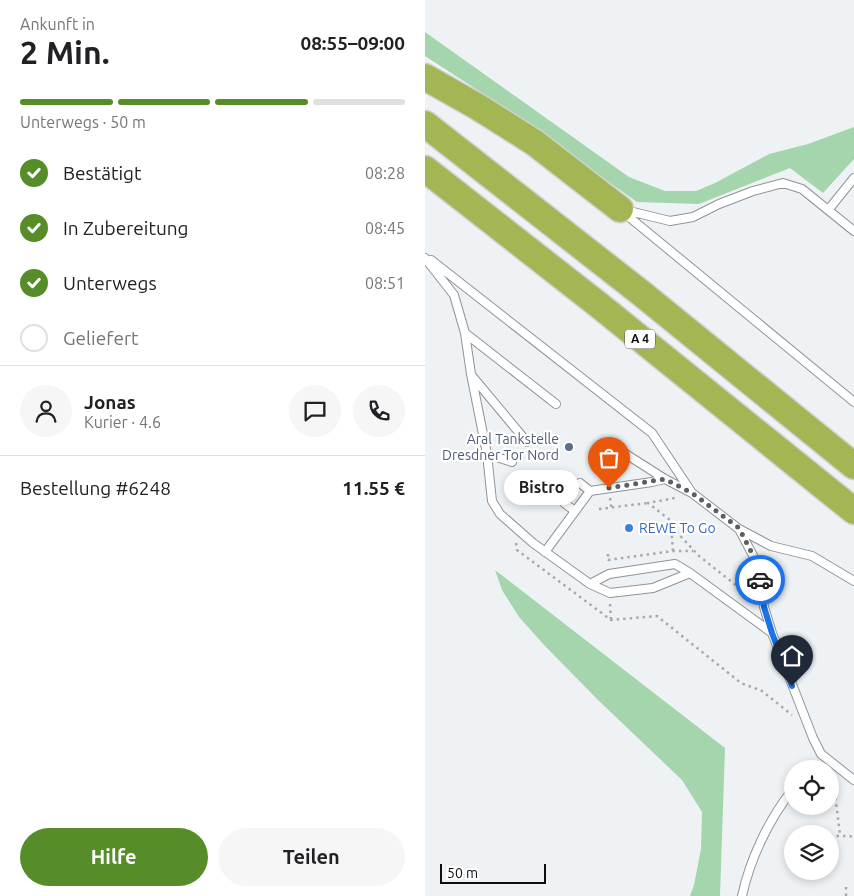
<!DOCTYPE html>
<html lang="de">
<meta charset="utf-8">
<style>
body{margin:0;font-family:Ubuntu,sans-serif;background:#f6f6f6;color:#202124;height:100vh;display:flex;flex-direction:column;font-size:19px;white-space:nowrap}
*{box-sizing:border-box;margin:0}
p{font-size:16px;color:#757577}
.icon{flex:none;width:28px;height:28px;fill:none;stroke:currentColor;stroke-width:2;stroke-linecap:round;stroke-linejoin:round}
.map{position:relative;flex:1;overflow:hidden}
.panel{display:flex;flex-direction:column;background:#fff;width:425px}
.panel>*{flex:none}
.buttons{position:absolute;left:359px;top:760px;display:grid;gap:10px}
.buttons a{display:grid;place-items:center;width:55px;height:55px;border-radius:50%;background:#fff;box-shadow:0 2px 8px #0003;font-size:25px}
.scale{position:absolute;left:15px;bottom:12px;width:106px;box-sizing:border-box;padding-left:5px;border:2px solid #0d0f10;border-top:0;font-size:14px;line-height:18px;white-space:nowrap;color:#0d0f10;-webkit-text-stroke:4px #fff;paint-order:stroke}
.pin{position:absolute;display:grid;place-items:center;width:42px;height:42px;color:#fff;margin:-51px -21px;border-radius:50% 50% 50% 0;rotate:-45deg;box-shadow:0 0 5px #0007}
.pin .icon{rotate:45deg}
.courier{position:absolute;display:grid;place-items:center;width:50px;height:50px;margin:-25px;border:4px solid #1a73e8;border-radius:50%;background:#fff;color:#222;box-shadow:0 1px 6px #0007}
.bubble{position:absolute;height:35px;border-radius:18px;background:#fff;box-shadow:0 2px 8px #0003;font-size:16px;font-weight:700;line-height:35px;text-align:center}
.summary em{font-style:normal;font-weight:700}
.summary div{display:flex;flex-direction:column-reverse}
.summary{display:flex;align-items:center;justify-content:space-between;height:85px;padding:0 20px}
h1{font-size:32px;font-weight:700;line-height:38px}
.bar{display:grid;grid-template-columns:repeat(4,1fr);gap:8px 5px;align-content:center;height:60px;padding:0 20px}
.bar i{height:6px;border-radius:4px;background:#e0e0e0}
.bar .current{background:#568d28}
.bar p{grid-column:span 4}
.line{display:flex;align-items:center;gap:12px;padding:0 20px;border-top:1px solid #e0e0e0}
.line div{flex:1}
.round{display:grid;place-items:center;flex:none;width:52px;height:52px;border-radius:26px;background:#f6f6f6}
ol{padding:0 20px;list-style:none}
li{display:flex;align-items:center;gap:15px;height:55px}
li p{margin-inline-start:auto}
li .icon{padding:5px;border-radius:50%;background:#568d28;color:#fff;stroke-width:4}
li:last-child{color:#757577}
li i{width:28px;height:28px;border:2px solid #e0e0e0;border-radius:50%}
.primary-button{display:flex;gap:10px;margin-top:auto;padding:10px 20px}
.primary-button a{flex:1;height:58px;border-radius:30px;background:#568d28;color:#fff;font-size:20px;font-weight:700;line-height:58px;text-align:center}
.primary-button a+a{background:#f6f6f6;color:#202124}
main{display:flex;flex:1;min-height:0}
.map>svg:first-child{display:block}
.green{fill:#a5d5ad}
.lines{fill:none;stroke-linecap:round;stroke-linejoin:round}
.service-casing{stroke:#919497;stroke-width:10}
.motorway-casing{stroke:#cfcfcf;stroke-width:29}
.path{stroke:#a7aaac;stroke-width:2.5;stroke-dasharray:2.5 4;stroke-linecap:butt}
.service{stroke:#fff;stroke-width:8}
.motorway{stroke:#a2b653;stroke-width:26}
.done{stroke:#5c5e60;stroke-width:5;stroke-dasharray:0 9}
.route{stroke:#1a73e8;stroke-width:6}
.service-dot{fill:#5c6f8a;stroke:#fff;stroke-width:2}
.shop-dot{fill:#3f7fe0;stroke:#fff;stroke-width:2}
.labels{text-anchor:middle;stroke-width:4.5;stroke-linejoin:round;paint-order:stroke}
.shield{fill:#fff;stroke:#565758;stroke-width:1}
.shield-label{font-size:12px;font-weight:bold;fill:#0d0f10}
.service-label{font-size:14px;fill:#4e5e75;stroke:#fff;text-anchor:end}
.shop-label{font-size:14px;fill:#366cbe;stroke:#fff;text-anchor:start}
</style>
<main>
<section class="panel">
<div class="summary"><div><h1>2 Min.</h1><p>Ankunft in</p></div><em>08:55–09:00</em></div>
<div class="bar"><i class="current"></i><i class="current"></i><i class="current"></i><i></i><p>Unterwegs · 50 m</p></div>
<ol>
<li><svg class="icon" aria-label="check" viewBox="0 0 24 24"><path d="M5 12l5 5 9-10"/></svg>Bestätigt<p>08:28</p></li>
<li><svg class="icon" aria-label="check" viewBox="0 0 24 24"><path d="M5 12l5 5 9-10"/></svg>In Zubereitung<p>08:45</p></li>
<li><svg class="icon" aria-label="check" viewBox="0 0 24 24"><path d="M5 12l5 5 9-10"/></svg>Unterwegs<p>08:51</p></li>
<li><i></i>Geliefert</li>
</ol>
<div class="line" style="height:90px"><a class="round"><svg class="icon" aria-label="person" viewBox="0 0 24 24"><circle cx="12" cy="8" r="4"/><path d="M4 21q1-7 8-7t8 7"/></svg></a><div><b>Jonas</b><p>Kurier · 4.6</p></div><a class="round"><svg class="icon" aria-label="chat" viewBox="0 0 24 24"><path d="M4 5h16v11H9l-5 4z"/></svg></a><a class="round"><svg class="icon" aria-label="phone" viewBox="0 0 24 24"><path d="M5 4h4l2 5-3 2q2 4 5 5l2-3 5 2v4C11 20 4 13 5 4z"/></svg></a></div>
<div class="line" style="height:65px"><div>Bestellung #6248</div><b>11.55 €</b></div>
<div class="primary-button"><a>Hilfe</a><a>Teilen</a></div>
</section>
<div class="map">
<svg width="429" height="896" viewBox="0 0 429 896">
<rect width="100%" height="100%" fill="#eef2f5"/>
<!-- green -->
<path class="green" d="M0 32 204 177 240 191H271L290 183 344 154 383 144 429 127V159L398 193 365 168 274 204 212 202 71 102 0 56Z
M70 570 300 748 295 896H265L269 885 276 849 277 812 257 780 173 700 120 646 94 617 77 590Z"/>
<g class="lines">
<!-- service casing -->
<g class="service-casing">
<path id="service" d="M404 209 429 178
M200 210 245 221 268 217 294 204 328 191 358 183 377 189 429 231
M198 212 429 402
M0 258 29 295 40 333 46 374 62 454 67 501 75 514 108 543 165 584 185 593 228 588 265 573 347 633
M6 260 227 433 267 493 314 529 346 546 387 556 429 581
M40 333 131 404
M47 376 102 442
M185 444 240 479 265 492
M62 454 87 462
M155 483 165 491
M139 503 150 511
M314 529 332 563 339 607 347 633 388 738 396 754 429 780
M120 552 165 491 227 482 240 479
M165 584 184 574 250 564 265 573
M317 896C325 859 344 819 368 789"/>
</g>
<!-- motorway casing -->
<g class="motorway-casing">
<path id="motorway" d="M0 77 53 107 110 143 195 209
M0 124 216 293 429 466
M0 169 175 306 429 511"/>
</g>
<!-- path -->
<path class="path" d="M185 498 187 511
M174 509 223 503
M246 526 245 520 223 503 250 498
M91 543 92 550 186 620 232 616 316 683 337 691 367 715
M248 551 246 526 274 556 326 597
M183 554V561
M183 560 248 551H268
M185 604 186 620
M409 785 415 835
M405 836H425L429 838
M365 850 364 840 368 839
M421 887V896"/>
<!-- service -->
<use href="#service" class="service"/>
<!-- motorway -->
<use href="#motorway" class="motorway"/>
</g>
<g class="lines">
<!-- done -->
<path class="done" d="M184 488 240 479 267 493 314 528 332 563 335 580"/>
<!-- route -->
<path class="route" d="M335 580 339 607 347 633 367 686"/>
</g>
<!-- markers -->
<circle class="service-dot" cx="144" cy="447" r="5"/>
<circle class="shop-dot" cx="204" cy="528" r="5"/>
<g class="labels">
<!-- shield labels -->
<rect class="shield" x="200" y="329.5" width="30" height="19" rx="4"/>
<g class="shield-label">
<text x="215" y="343">A 4</text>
</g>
<!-- service labels -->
<g class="service-label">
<text x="134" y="444">Aral Tankstelle<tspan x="134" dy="16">Dresdner Tor Nord</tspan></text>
</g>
<!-- shop labels -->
<g class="shop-label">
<text x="214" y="533">REWE To Go</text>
</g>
</g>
</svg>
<div class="buttons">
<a><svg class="icon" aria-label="locate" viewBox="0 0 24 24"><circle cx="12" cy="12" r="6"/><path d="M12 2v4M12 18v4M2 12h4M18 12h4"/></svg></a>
<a><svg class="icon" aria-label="layers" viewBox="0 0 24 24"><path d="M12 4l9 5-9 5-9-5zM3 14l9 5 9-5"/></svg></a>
</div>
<div class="scale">50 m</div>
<div class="pin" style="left:184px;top:488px;background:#ea580c"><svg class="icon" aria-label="bag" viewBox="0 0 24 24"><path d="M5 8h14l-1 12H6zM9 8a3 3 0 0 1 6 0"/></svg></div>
<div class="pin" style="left:367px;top:686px;background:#1f2937"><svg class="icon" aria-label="home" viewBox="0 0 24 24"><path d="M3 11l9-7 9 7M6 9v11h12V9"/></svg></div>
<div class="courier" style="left:335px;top:580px"><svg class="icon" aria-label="car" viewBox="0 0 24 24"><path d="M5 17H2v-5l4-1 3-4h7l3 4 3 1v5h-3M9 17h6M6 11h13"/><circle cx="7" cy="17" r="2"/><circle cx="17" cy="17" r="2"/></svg></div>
<div class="bubble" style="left:79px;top:470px;width:75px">Bistro</div>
</div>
</main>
